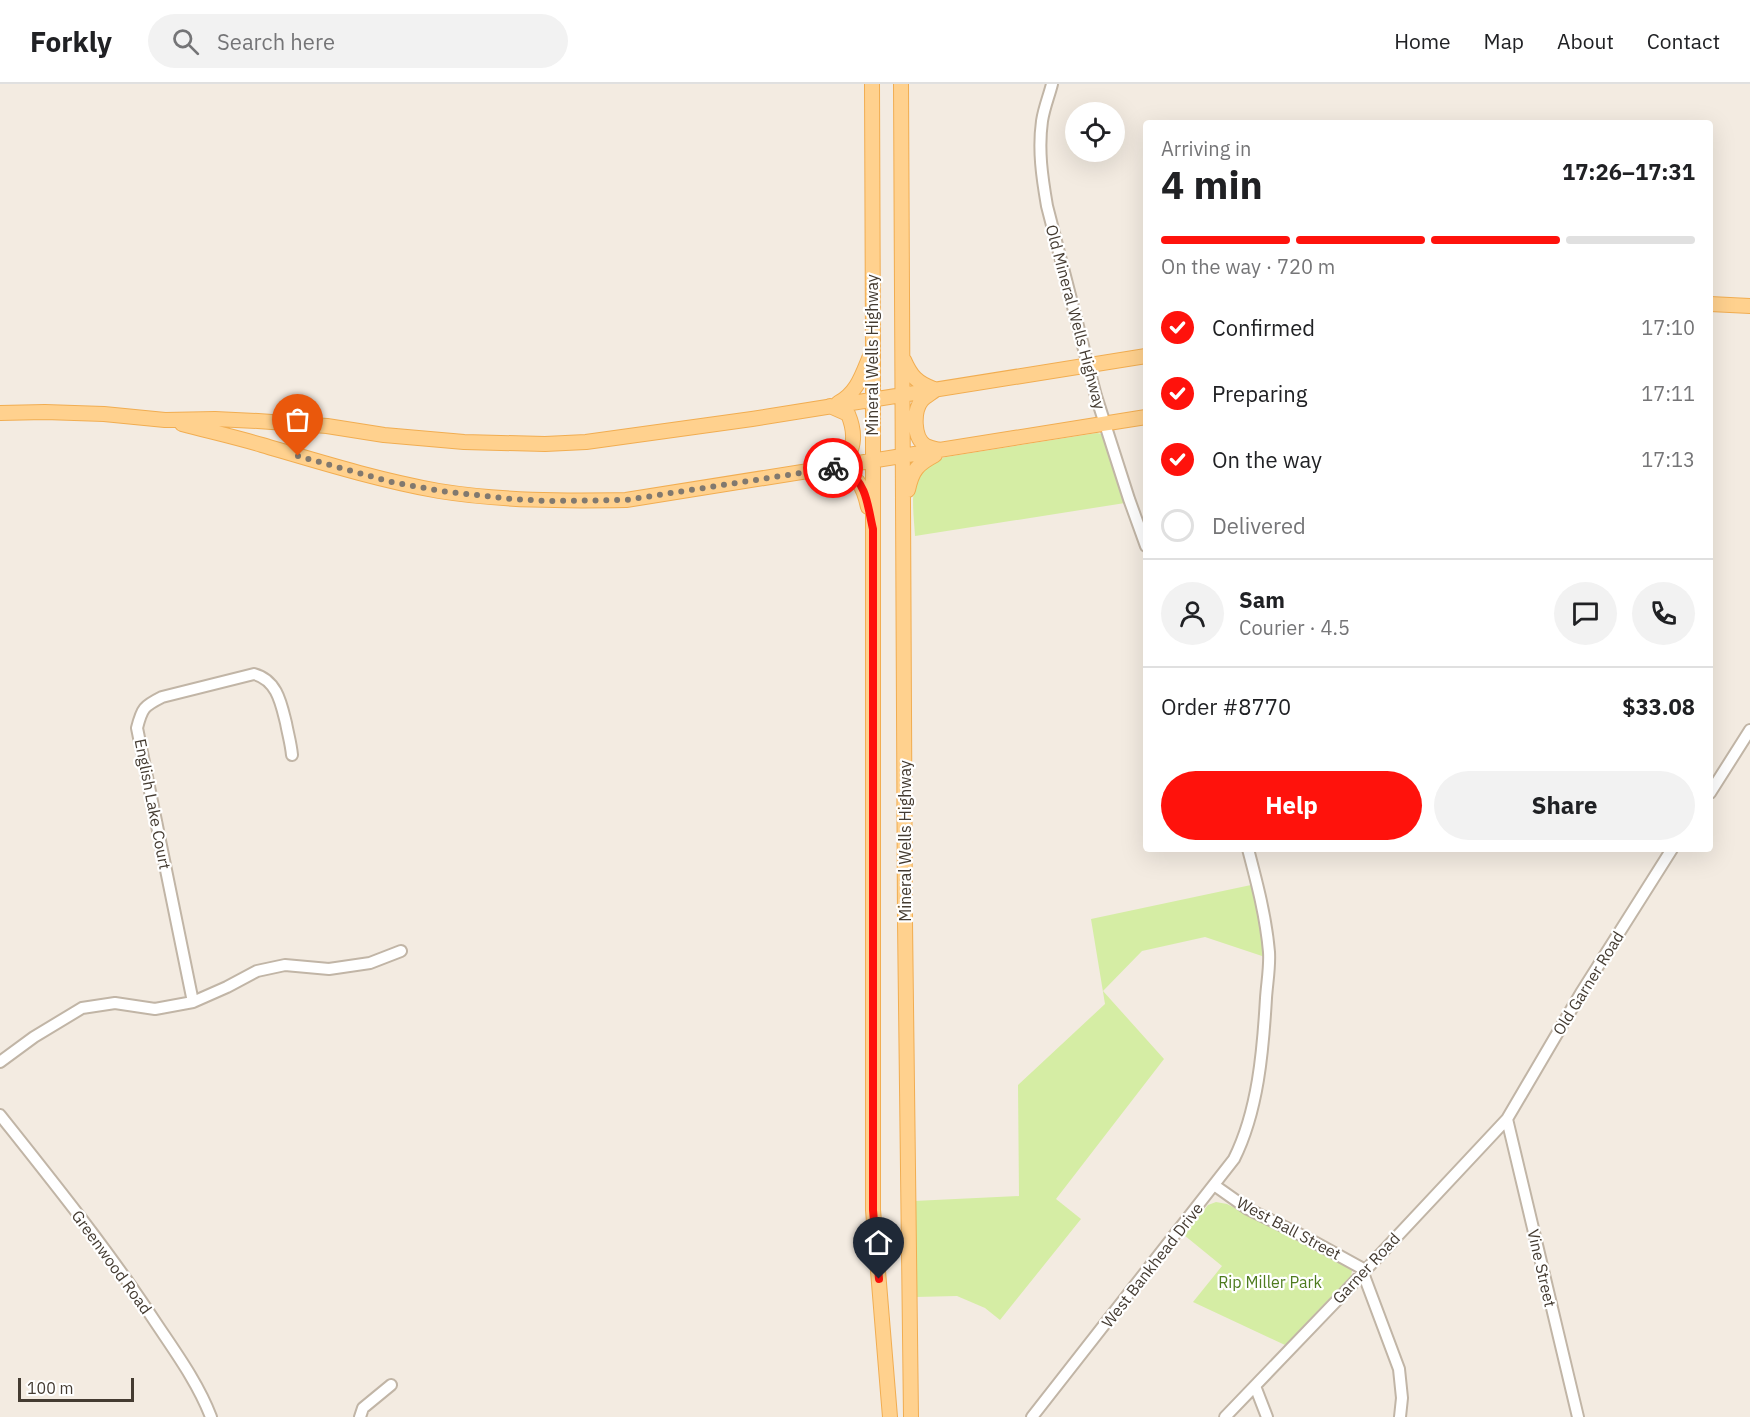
<!DOCTYPE html>
<meta charset="utf-8">
<style>
body{margin:0;font-family:"IBM Plex Sans",sans-serif;background:#f2f2f2;color:#202124;height:100vh;display:flex;flex-direction:column;font-size:22px;white-space:nowrap}
*{box-sizing:border-box;margin:0}
p{font-size:20px;color:#757577}
.icon{flex:none;width:33px;height:33px;fill:none;stroke:currentColor;stroke-width:2;stroke-linecap:round;stroke-linejoin:round}
.map{position:relative;flex:1;overflow:hidden}
.details{position:absolute;left:1143px;top:36px;width:570px;height:732px;display:flex;flex-direction:column;background:#fff;border-radius:6px;box-shadow:0 6px 24px #0002}
.details>*{flex:none}
.tools{position:absolute;left:1065px;top:18px;display:grid;gap:12px}
.tools a{display:grid;place-items:center;width:60px;height:60px;border-radius:50%;background:#fff;box-shadow:0 6px 24px #0002;font-size:30px}
.scale{position:absolute;left:18px;bottom:15px;width:116px;box-sizing:border-box;padding-left:6px;border:3px solid #443b31;border-top:0;font-size:16px;line-height:21px;white-space:nowrap;color:#443b31;-webkit-text-stroke:4px #fff;paint-order:stroke}
.pin{position:absolute;display:grid;place-items:center;width:51px;height:51px;color:#fff;margin:-62px -26px;border-radius:50% 50% 50% 0;rotate:-45deg;box-shadow:0 0 6px #0007}
.pin .icon{rotate:45deg}
.courier{position:absolute;display:grid;place-items:center;width:60px;height:60px;margin:-30px;border:4px solid #ff120c;border-radius:50%;background:#fff;color:#222;box-shadow:0 2px 8px #0007}
.headline em{font-style:normal;font-weight:700}
.headline div{display:flex;flex-direction:column-reverse}
.headline{display:flex;align-items:center;justify-content:space-between;height:102px;padding:0 18px}
h1{font-size:39px;font-weight:700;line-height:45px}
.bar{display:grid;grid-template-columns:repeat(4,1fr);gap:9px 6px;align-content:center;height:72px;padding:0 18px}
.bar i{height:8px;border-radius:4px;background:#e0e0e0}
.bar .on{background:#ff120c}
.bar p{grid-column:span 4}
.line{display:flex;align-items:center;gap:15px;padding:0 18px;border-top:2px solid #e0e0e0}
.line div{flex:1}
.round{display:grid;place-items:center;flex:none;width:63px;height:63px;border-radius:32px;background:#f2f2f2}
ol{padding:0 18px;list-style:none}
li{display:flex;align-items:center;gap:18px;height:66px}
li p{margin-inline-start:auto}
li .icon{padding:6px;border-radius:50%;background:#ff120c;color:#fff;stroke-width:4}
li:last-child{color:#757577}
li i{width:33px;height:33px;border:3px solid #e0e0e0;border-radius:50%}
.primary-button{display:flex;gap:12px;margin-top:auto;padding:12px 18px}
.primary-button a{flex:1;height:69px;border-radius:36px;background:#ff120c;color:#fff;font-size:24px;font-weight:700;line-height:69px;text-align:center}
.primary-button a+a{background:#f2f2f2;color:#202124}
header{display:flex;align-items:center;gap:36px;box-sizing:border-box;height:84px;padding:0 30px;background:#fff;border-bottom:2px solid #e0e0e0}
header strong{font-size:28px}
nav{display:flex;gap:33px;margin-inline-start:auto;font-size:21px}
.search{width:420px;height:54px;background:#f2f2f2;display:flex;align-items:center;gap:15px;box-sizing:border-box;padding:0 21px;border-radius:33px;color:#757577;font-size:22px}
.map>svg:first-child{display:block}
.green{fill:#d5eda4}
.lines{fill:none;stroke-linecap:round;stroke-linejoin:round}
.minor-casing{stroke:#c1b5a6;stroke-width:14}
.major-casing{stroke:#f1ad51;stroke-width:16}
.minor{stroke:#fff;stroke-width:10}
.major{stroke:#ffd18e;stroke-width:14}
.done{stroke:#81796f;stroke-width:6;stroke-dasharray:0 10.8}
.route{stroke:#ff120c;stroke-width:8}
.labels{text-anchor:middle;stroke-width:4.5;stroke-linejoin:round;paint-order:stroke}
.street-label{font-size:16px;fill:#443b31;stroke:#fff}
.park-label{font-size:16px;fill:#4e7c1f;stroke:#fff}
</style>
<header>
<strong>Forkly</strong>
<div class="search"><svg class="icon" aria-label="search" viewBox="0 0 24 24"><circle cx="10" cy="10" r="6"/><path d="M15 15l6 6"/></svg>Search here</div>
<nav><a>Home</a><a>Map</a><a>About</a><a>Contact</a></nav>
</header>
<div class="map">
<svg width="1750" height="1333" viewBox="0 0 1750 1333">
<rect width="100%" height="100%" fill="#f3ebe1"/>
<!-- green -->
<path class="green" d="M1097 349 1102 350 1106 354 1125 419 915 452C914 430 907 394 928 380 933 377 940 375 946 373Z
M1251 801 1259 828 1265 873 1205 853 1142 867 1103 907 1164 975 1056 1115 1081 1135 1000 1236 985 1224 957 1212 915 1213 914 1117 1019 1112 1018 1001 1105 920 1091 835Z
M1216 1118 1227 1120 1345 1180 1350 1183 1352 1187 1351 1192 1285 1261 1193 1218 1222 1182 1184 1151 1208 1121Z"/>
<g class="lines">
<!-- minor casing -->
<g class="minor-casing">
<path id="minor" d="M1052 0C1049 12 1044 24 1042 37 1038 66 1042 93 1047 122L1096 312 1129 415 1146 462
M1710 709 1750 646
M193 918 137 644C142 624 144 622 162 613L254 590C277 596 281 619 286 639 288 650 291 660 292 671
M0 978 34 953 82 924 115 919 155 925 193 918 227 903 257 887 285 881 329 885 370 879 401 867
M0 1031C54 1099 108 1166 156 1239 176 1269 198 1299 211 1333
M1507 1035 1578 1333
M1214 1101 1248 1125 1305 1153 1365 1186
M1363 1189 1399 1285 1402 1314 1400 1333
M1255 1302 1267 1333
M360 1333 363 1324 391 1301
M1032 1333 1234 1075C1258 1027 1263 967 1266 914 1267 899 1270 883 1269 868 1266 833 1257 799 1248 765
M1225 1333 1345 1208 1507 1035 1581 909 1672 765"/>
</g>
<!-- major casing -->
<g class="major-casing">
<path id="major" d="M872 0 873 265V1126L890 1333
M901 0 905 838 911 1333
M1710 220 1750 222
M904 276C911 292 917 299 934 305
M934 307C930 310 925 313 922 316 913 327 913 354 926 362 930 364 936 365 940 366
M838 319C857 309 862 291 870 272
M830 322 848 330C856 349 856 371 837 381
M0 329 45 328 104 330 165 336 215 335 258 337 327 342 384 351 464 358 545 360 586 358 752 335 1146 272
M182 340C208 347 235 353 262 361 320 378 378 396 439 407 501 417 563 417 626 416L1146 333
M834 384C857 391 863 400 868 423
M908 406C912 386 918 380 935 371"/>
</g>
<!-- minor -->
<use href="#minor" class="minor"/>
<!-- major -->
<use href="#major" class="major"/>
</g>
<g class="lines">
<!-- done -->
<path class="done" d="M298 372 391 398 441 407 511 415 548 417 626 416 833 384"/>
<!-- route -->
<path class="route" d="M833 384C837 385 843 386 847 388 867 398 868 425 873 445V1126L879 1195"/>
</g>
<g class="labels">
<!-- street labels -->
<g class="street-label">
<text transform="translate(1076 233) rotate(75)" y="6">Old Mineral Wells Highway</text>
<text transform="translate(872 271) rotate(-90)" y="6">Mineral Wells Highway</text>
<text transform="translate(153 720) rotate(79)" y="6">English Lake Court</text>
<text transform="translate(905 757) rotate(-90)" y="6">Mineral Wells Highway</text>
<text transform="translate(1588 899) rotate(-58)" y="6">Old Garner Road</text>
<text transform="translate(1289 1144) rotate(28)" y="6">West Ball Street</text>
<text transform="translate(112 1178) rotate(54)" y="6">Greenwood Road</text>
<text transform="translate(1152 1181) rotate(-52)" y="6">West Bankhead Drive</text>
<text transform="translate(1366 1184) rotate(-47)" y="6">Garner Road</text>
<text transform="translate(1542 1184) rotate(77)" y="6">Vine Street</text>
</g>
<!-- park labels -->
<g class="park-label">
<text x="1270" y="1204">Rip Miller Park</text>
</g>
</g>
</svg>
<div class="tools">
<a><svg class="icon" aria-label="locate" viewBox="0 0 24 24"><circle cx="12" cy="12" r="6"/><path d="M12 2v4M12 18v4M2 12h4M18 12h4"/></svg></a>
</div>
<div class="scale">100 m</div>
<div class="pin" style="left:298px;top:372px;background:#ea580c"><svg class="icon" aria-label="bag" viewBox="0 0 24 24"><path d="M5 8h14l-1 12H6zM9 8a3 3 0 0 1 6 0"/></svg></div>
<div class="pin" style="left:879px;top:1195px;background:#1f2937"><svg class="icon" aria-label="home" viewBox="0 0 24 24"><path d="M3 11l9-7 9 7M6 9v11h12V9"/></svg></div>
<div class="courier" style="left:833px;top:384px"><svg class="icon" aria-label="bike" viewBox="0 0 24 24"><circle cx="6" cy="16" r="4"/><circle cx="18" cy="16" r="4"/><path d="M6 16l4-8h5l3 8M10 8l3 8H6M13 5h3"/></svg></div>
<section class="details">
<div class="headline"><div><h1>4 min</h1><p>Arriving in</p></div><em>17:26–17:31</em></div>
<div class="bar"><i class="on"></i><i class="on"></i><i class="on"></i><i></i><p>On the way · 720 m</p></div>
<ol>
<li><svg class="icon" aria-label="check" viewBox="0 0 24 24"><path d="M5 12l5 5 9-10"/></svg>Confirmed<p>17:10</p></li>
<li><svg class="icon" aria-label="check" viewBox="0 0 24 24"><path d="M5 12l5 5 9-10"/></svg>Preparing<p>17:11</p></li>
<li><svg class="icon" aria-label="check" viewBox="0 0 24 24"><path d="M5 12l5 5 9-10"/></svg>On the way<p>17:13</p></li>
<li><i></i>Delivered</li>
</ol>
<div class="line" style="height:108px"><a class="round"><svg class="icon" aria-label="person" viewBox="0 0 24 24"><circle cx="12" cy="8" r="4"/><path d="M4 21q1-7 8-7t8 7"/></svg></a><div><b>Sam</b><p>Courier · 4.5</p></div><a class="round"><svg class="icon" aria-label="chat" viewBox="0 0 24 24"><path d="M4 5h16v11H9l-5 4z"/></svg></a><a class="round"><svg class="icon" aria-label="phone" viewBox="0 0 24 24"><path d="M5 4h4l2 5-3 2q2 4 5 5l2-3 5 2v4C11 20 4 13 5 4z"/></svg></a></div>
<div class="line" style="height:78px"><div>Order #8770</div><b>$33.08</b></div>
<div class="primary-button"><a>Help</a><a>Share</a></div>
</section>
</div>
